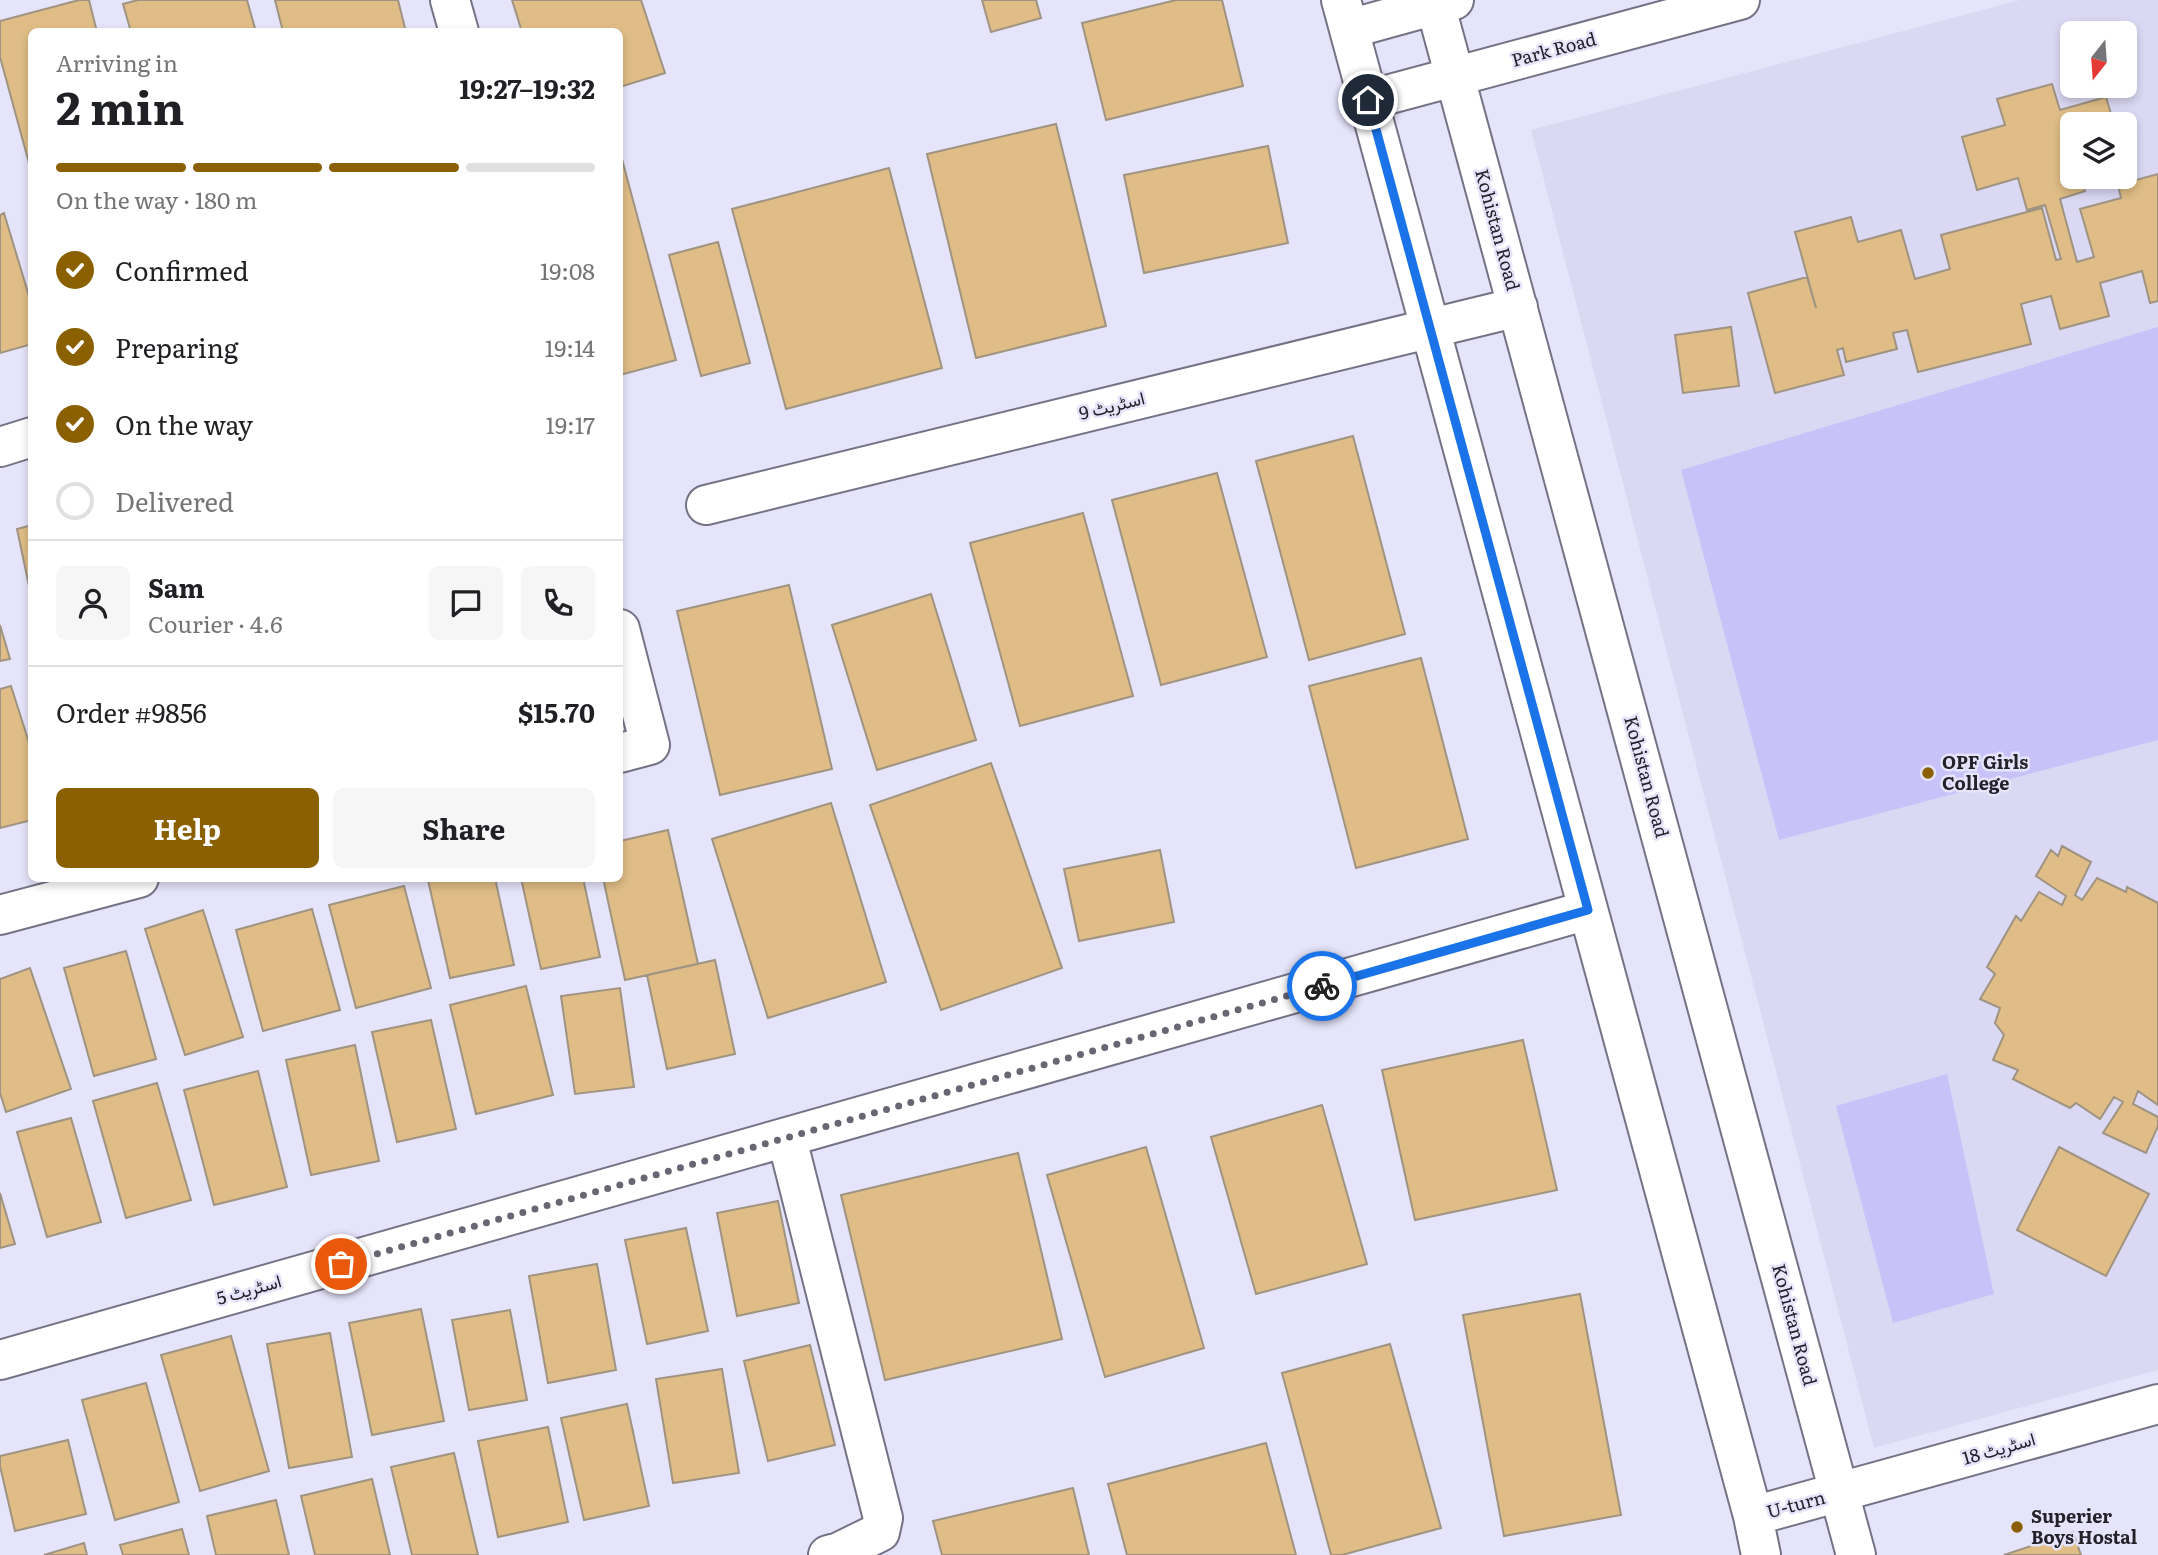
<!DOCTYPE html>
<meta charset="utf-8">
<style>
body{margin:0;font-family:Literata,Vazirmatn,serif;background:#f6f6f6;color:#202124;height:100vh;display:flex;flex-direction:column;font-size:26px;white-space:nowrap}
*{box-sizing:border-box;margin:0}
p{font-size:23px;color:#757577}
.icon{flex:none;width:38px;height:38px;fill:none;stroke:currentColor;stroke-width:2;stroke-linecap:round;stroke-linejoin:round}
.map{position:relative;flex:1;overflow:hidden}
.panel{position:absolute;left:28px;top:28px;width:595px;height:854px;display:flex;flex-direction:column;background:#fff;border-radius:10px;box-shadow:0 4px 10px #0003}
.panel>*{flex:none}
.needle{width:46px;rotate:197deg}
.controls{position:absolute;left:2060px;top:21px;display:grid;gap:14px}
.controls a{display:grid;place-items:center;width:77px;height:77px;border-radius:10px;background:#fff;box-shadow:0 4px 10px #0003;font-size:35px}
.pin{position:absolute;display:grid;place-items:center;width:60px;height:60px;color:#fff;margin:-30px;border:4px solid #fff;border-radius:50%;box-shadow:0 2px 7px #0007}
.courier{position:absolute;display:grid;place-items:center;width:70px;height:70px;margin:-35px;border:5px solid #1a73e8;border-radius:50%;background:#fff;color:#222;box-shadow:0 2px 9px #0007}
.overview em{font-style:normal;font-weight:700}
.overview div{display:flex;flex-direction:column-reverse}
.overview{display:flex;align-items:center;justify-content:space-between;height:119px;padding:0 28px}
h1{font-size:46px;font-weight:700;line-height:52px}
.bar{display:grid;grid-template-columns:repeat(4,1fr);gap:10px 7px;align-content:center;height:84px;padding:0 28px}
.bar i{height:9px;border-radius:5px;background:#e0e0e0}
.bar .active{background:#8a6001}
.bar p{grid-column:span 4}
.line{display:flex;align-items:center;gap:18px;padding:0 28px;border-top:2px solid #e0e0e0}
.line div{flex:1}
.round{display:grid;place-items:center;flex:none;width:74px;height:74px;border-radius:10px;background:#f6f6f6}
ol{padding:0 28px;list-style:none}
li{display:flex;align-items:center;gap:21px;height:77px}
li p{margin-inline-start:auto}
li .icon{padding:7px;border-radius:50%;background:#8a6001;color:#fff;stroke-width:4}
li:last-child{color:#757577}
li i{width:38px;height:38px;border:4px solid #e0e0e0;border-radius:50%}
.action{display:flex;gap:14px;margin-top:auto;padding:14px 28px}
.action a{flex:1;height:80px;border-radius:10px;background:#8a6001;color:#fff;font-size:28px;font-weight:700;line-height:80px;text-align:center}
.action a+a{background:#f6f6f6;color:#202124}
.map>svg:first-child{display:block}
.built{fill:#dbd8f4;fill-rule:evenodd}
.green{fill:#c9c2f9}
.building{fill:#e0bd86;stroke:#9f9382;stroke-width:2}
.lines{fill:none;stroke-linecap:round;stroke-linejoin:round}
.minor-casing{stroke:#747285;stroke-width:42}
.minor{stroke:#fff;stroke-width:38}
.done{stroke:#676673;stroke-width:7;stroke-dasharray:0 12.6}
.route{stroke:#1a73e8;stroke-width:9}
.poi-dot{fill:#8a6001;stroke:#e6e4fa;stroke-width:2.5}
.labels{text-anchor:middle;stroke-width:5;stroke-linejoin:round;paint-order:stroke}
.street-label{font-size:18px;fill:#23222a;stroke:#e6e4fa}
.poi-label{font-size:18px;font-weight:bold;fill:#23222a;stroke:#e6e4fa;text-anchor:start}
</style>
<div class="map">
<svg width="2158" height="1555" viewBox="0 0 2158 1555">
<rect width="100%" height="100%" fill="#e6e4fa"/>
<!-- built -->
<path class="built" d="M2020 0H2158V1370L1874 1448 1531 130ZM2072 33H2124V86H2072ZM2072 124H2124V177H2072Z"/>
<!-- green -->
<path class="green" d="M2158 327V740L1779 840 1681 470Z
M1947 1074 1994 1294 1893 1323 1836 1106Z"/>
<!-- building -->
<path class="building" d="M79 0H89L97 32H32V163H29L0 57V21Z
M138 0H247L256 32H131L123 4Z
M275 0H398L406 32H283Z
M512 0H641L665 73 620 87V32H522Z
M982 0H1036L1041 18 991 32Z
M1176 0H1222L1243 86 1106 120 1082 23Z
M2052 84 2060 110 2106 97 2114 124H2072V177H2081L2085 191 2060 199 2077 262 2094 257 2080 209 2121 198 2118 185 2158 174V301L2150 303 2142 271 2100 283 2109 316 2060 329 2051 296 2021 304 2031 344 1918 372 1907 330 1893 333 1897 349 1846 362 1843 348 1837 350 1844 375 1775 393 1748 293 1807 277 1816 308 1795 232 1851 217 1858 242 1901 230 1915 279 1950 269 1941 235 2042 208 2056 260 2061 259 2045 205 2027 210 2018 178 1977 190 1962 137 2005 125 1997 99Z
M1056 124 1106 326 976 358 927 154Z
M1268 146 1288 243 1144 273 1124 175Z
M620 152 676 360 620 375Z
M889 168 942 368 786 409 732 209Z
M4 213 32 306V344L0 353V215Z
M718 242 750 363 701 376 669 255Z
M1731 327 1739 386 1683 393 1675 335Z
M1353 436 1405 634 1309 660 1256 461Z
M1217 473 1267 657 1161 685 1112 500Z
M1083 513 1133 696 1020 726 970 543Z
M32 525V600L17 529Z
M789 585 832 769 720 795 677 611Z
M931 594 976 740 877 770 832 625Z
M0 625 10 659 0 661Z
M1421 658 1468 839 1356 868 1309 686Z
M11 686 32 752V820L0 828V689Z
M991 763 1062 968 941 1010 870 805Z
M831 803 886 982 768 1018 712 839Z
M668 830 698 964 625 980 603 878H620V841Z
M2062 846 2091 862 2075 895 2082 900 2097 878 2126 892 2127 887 2158 903V1105L2138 1091 2133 1104 2158 1117V1126L2146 1153 2103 1133 2123 1102 2114 1097 2100 1119 2076 1103 2070 1108 2013 1079 2018 1070 1993 1060 2004 1035 1995 1023 2000 1008 1980 999 1995 974 1987 967 2016 916 2021 921 2039 892 2062 905 2066 896 2036 876 2051 850 2058 856Z
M1160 850 1174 922 1079 941 1064 869Z
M433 878H495L514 965 450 978 428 880Z
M521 878H583L600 957 541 969Z
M404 886 431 988 356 1008 329 905Z
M312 909 340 1010 263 1031 236 930Z
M203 910 243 1037 185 1055 145 929Z
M126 951 156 1059 94 1076 64 968Z
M715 960 735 1054 667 1069 647 975Z
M30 968 71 1089 6 1112 0 1093V979Z
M526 986 553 1095 476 1114 450 1005Z
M620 988 634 1087 575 1094 561 996Z
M431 1020 456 1129 397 1142 372 1032Z
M1523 1040 1557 1190 1415 1220 1382 1070Z
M355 1045 379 1161 311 1175 286 1060Z
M258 1071 287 1187 214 1205 184 1090Z
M157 1083 191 1200 126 1218 93 1101Z
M1322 1105 1367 1264 1256 1294 1211 1137Z
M71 1118 101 1222 47 1237 17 1132Z
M1146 1147 1204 1348 1105 1377 1047 1175Z
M2059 1147 2149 1194 2106 1276 2017 1230Z
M1018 1153 1062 1339 885 1380 841 1195Z
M0 1193 15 1244 0 1248Z
M778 1201 799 1303 737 1316 717 1213Z
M686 1228 708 1331 647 1344 625 1240Z
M597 1264 616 1370 548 1383 529 1276Z
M1580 1294 1621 1515 1504 1536 1463 1315Z
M421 1309 444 1421 372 1435 349 1323Z
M510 1310 527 1400 469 1410 452 1320Z
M330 1333 352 1457 289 1468 267 1344Z
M231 1336 269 1471 200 1491 161 1355Z
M1390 1344 1441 1528 1342 1555H1331L1282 1373Z
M810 1345 835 1445 768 1461 744 1361Z
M722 1369 739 1473 673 1483 656 1379Z
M146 1383 179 1502 115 1520 82 1400Z
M627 1404 649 1506 584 1520 561 1418Z
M548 1427 568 1522 498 1537 478 1441Z
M68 1440 86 1514 15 1531 0 1466V1456Z
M1266 1443 1296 1555H1127L1108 1484Z
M454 1453 478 1555H412L391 1467Z
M372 1479 390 1555H315L301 1496Z
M1073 1488 1089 1555H942L933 1521Z
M276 1500 289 1555H216L207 1516Z
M182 1529 189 1555H123L120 1545Z
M2073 1532 2081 1555H2004Z
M84 1543 87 1555H44Z"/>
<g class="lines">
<!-- minor casing -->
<g class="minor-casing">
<path id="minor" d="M450 0 459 32
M1341 0 1753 1516 1761 1555
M1434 0 1856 1555
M1349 29 1454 0
M1368 100 1740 0
M0 447 32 437
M706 505 1518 307
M620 629 650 745 620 753
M0 915 139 878
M787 1139 883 1518 880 1532 839 1552 828 1555
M0 1360 1588 910
M1753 1516 2158 1404"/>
</g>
<!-- minor -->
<use href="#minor" class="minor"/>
</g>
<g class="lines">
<!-- done -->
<path class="done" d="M341 1264 1322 986"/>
<!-- route -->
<path class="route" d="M1322 986 1588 910 1368 100"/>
</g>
<!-- markers -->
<g class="poi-dot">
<circle cx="1928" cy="773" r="7"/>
<circle cx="2017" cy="1527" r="7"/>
</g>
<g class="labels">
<!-- street labels -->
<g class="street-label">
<text transform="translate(1554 50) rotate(-15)" y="6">Park Road</text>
<text transform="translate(1497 230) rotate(75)" y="6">Kohistan Road</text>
<text transform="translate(1112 406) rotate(-14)" y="6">اسٹریٹ 9</text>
<text transform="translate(1646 777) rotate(75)" y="6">Kohistan Road</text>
<text transform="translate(249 1290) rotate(-16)" y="6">اسٹریٹ 5</text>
<text transform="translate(1794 1325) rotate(75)" y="6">Kohistan Road</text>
<text transform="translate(1999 1449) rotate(-16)" y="6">اسٹریٹ 18</text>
<text transform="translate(1796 1505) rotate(-15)" y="6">U-turn</text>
</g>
<!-- poi labels -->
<g class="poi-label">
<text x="1942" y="769">OPF Girls<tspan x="1942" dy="21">College</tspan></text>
<text x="2031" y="1523">Superier<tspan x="2031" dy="21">Boys Hostal</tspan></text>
</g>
</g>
</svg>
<div class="controls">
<a><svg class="needle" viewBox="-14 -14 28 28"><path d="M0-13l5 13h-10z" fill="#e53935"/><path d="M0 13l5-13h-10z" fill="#757577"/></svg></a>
<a><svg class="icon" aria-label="layers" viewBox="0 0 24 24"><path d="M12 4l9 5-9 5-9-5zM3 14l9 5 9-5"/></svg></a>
</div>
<div class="pin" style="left:341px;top:1264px;background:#ea580c"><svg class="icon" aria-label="bag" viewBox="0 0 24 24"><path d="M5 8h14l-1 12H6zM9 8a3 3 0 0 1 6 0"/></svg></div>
<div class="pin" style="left:1368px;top:100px;background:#1f2937"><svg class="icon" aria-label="home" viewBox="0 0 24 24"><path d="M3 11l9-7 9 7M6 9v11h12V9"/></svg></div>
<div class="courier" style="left:1322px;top:986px"><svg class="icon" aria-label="bike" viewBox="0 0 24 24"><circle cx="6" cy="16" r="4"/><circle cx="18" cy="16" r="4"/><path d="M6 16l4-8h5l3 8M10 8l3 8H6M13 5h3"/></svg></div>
<section class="panel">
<div class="overview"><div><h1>2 min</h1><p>Arriving in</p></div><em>19:27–19:32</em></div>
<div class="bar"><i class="active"></i><i class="active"></i><i class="active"></i><i></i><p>On the way · 180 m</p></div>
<ol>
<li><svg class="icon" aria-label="check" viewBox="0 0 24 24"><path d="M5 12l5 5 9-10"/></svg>Confirmed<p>19:08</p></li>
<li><svg class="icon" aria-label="check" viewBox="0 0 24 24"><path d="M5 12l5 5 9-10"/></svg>Preparing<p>19:14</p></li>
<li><svg class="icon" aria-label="check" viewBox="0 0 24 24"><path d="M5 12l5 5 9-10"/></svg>On the way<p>19:17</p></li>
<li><i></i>Delivered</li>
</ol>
<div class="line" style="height:126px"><a class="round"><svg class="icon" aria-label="person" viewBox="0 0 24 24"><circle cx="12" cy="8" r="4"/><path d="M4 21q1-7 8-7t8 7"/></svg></a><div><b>Sam</b><p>Courier · 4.6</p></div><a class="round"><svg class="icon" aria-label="chat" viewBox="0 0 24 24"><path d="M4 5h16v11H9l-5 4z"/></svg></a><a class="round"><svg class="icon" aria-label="phone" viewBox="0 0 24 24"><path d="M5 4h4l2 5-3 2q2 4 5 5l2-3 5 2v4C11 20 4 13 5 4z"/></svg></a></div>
<div class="line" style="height:91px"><div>Order #9856</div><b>$15.70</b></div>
<div class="action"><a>Help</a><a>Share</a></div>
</section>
</div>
